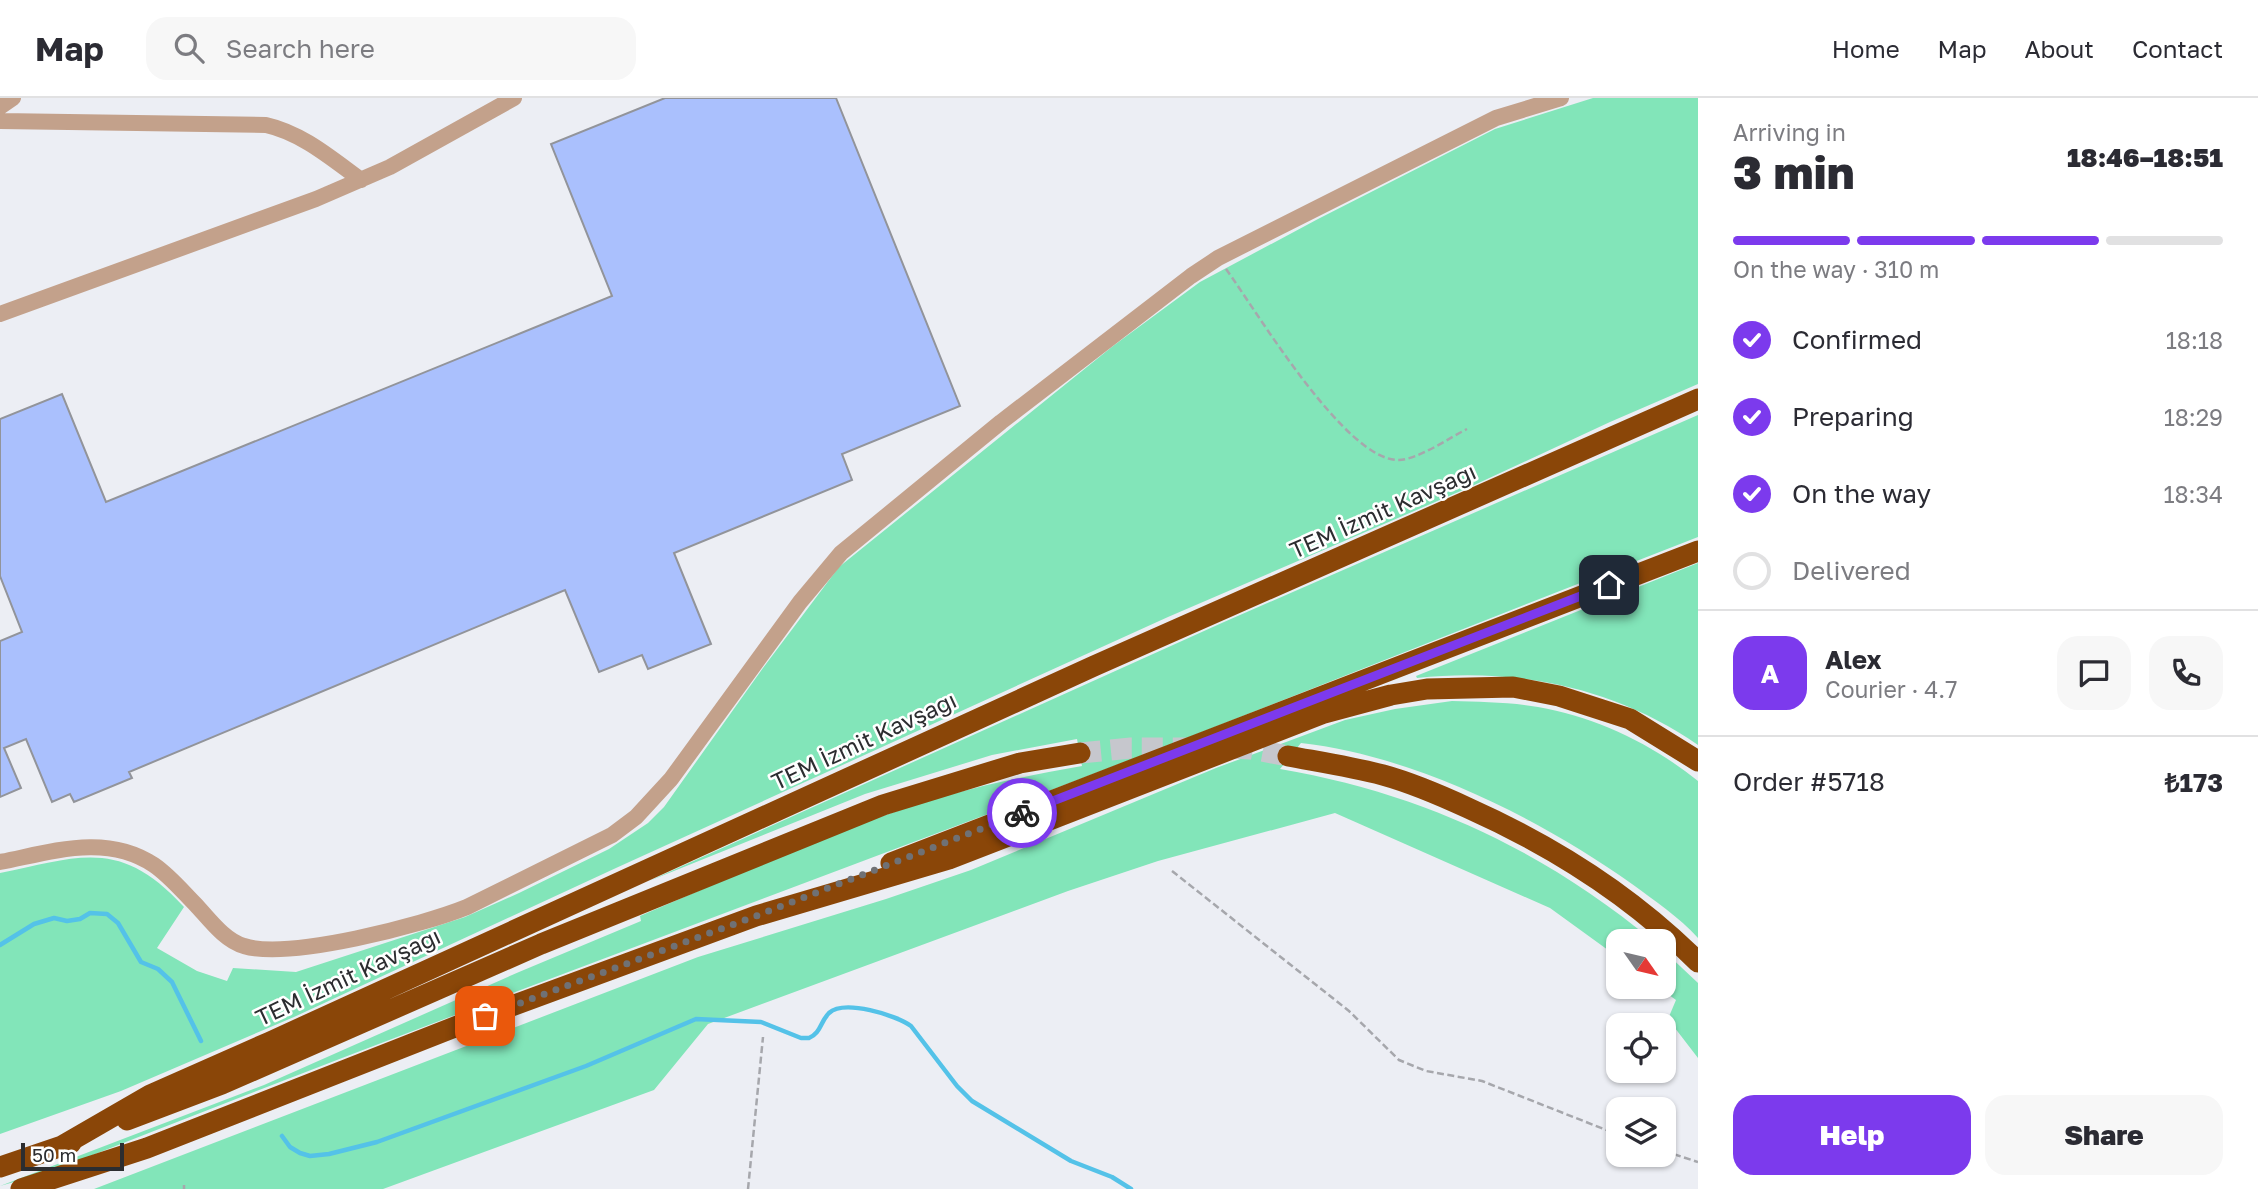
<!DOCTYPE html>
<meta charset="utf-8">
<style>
body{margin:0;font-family:"Golos Text",sans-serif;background:#f7f7f7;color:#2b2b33;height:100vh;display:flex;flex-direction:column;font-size:26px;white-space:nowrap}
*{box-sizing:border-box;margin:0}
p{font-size:23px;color:#7c7c81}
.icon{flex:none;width:38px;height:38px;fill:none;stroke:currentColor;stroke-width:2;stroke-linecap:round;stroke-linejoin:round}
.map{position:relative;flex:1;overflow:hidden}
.side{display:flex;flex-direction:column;background:#fff;width:560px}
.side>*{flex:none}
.needle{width:46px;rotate:124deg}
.tools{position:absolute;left:1606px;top:831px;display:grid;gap:14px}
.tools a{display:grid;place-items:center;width:70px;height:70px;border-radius:14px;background:#fff;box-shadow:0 2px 5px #0004;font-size:35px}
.scale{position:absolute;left:21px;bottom:18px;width:103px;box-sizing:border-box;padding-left:7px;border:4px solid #2c2d30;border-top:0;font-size:19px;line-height:24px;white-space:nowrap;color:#2c2d30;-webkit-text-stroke:5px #fff;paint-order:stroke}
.pin{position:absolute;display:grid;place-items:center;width:60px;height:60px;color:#fff;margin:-30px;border-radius:14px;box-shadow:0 4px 10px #0006}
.courier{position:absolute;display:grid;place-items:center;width:70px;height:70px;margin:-35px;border:5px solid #7c3aed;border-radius:50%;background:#fff;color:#222;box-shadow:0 2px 9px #0007}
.headline em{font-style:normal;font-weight:800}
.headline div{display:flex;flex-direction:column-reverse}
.headline{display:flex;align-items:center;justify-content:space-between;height:119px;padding:0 35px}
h1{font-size:46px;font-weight:800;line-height:52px}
.bar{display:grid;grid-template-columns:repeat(4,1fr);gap:10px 7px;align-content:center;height:84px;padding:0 35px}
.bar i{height:9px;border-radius:5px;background:#e1e1e2}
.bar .selected{background:#7c3aed}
.bar p{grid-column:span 4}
.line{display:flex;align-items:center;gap:18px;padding:0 35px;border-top:2px solid #e1e1e2}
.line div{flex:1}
.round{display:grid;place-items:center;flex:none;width:74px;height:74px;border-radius:21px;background:#f7f7f7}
ol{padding:0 35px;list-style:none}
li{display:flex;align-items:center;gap:21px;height:77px}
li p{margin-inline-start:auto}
li .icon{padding:7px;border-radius:50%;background:#7c3aed;color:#fff;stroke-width:4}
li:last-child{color:#7c7c81}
li i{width:38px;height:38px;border:4px solid #e1e1e2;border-radius:50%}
.action{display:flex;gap:14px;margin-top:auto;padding:14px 35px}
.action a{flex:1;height:80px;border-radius:21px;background:#7c3aed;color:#fff;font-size:28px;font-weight:800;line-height:80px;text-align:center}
.action a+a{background:#f7f7f7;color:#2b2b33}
header{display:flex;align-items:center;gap:42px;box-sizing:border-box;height:98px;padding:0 35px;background:#fff;border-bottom:2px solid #e1e1e2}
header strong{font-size:33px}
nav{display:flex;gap:38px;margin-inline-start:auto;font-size:24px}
.search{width:490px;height:63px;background:#f7f7f7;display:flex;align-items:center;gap:18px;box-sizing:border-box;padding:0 24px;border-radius:21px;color:#7c7c81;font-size:26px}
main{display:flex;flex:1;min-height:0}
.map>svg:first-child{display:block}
.green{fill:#82e5b9}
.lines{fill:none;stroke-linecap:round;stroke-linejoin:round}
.stream{stroke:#54c2e8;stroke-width:4.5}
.building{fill:#aac0fd;stroke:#92949a;stroke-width:2}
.highway-tunnel{stroke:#c6c7cd;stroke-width:21;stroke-dasharray:21 10;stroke-linecap:butt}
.path{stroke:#a6a7ac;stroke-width:2.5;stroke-dasharray:7 3.5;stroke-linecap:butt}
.street{stroke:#c3a18b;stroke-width:16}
.highway{stroke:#8a4608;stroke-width:21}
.done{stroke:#6f7175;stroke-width:7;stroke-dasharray:0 12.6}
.route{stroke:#7c3aed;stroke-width:9}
.labels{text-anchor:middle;stroke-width:5;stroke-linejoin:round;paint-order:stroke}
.street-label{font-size:23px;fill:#2c2d30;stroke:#fff}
</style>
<header>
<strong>Map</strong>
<div class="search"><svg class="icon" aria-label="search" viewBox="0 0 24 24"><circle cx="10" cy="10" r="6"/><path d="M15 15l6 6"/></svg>Search here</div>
<nav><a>Home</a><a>Map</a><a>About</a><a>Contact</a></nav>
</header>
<main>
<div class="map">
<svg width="1698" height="1091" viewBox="0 0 1698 1091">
<rect width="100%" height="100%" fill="#eceef4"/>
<!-- green -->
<path class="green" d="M1593 0H1698V286L1610 324 1470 389 1168 519 616 770 294 919 121 993 0 1036V775C81 758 121 740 184 809L157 850 197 873 227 883 233 870 296 874 465 819 519 795 609 751 648 725 664 709 763 570 839 469 1113 248 1200 184 1318 121 1495 31Z
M1698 317V439C1458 532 1220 629 980 719 670 836 360 951 52 1073L0 1088 264 987 519 874 641 823 640 818C742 775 845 726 952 696 995 684 1038 676 1082 668L1077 641 992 657 865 696 649 783 1224 524Z
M1698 465V647C1616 590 1516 569 1417 580L1416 578Z
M1452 603C1480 604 1510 604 1538 609 1596 619 1652 646 1698 683V840C1679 819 1655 803 1632 786 1539 720 1415 658 1301 645L1280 671C1421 695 1543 752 1653 843L1619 844V860L1550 810 1335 715 1158 763 1068 793 708 926 654 992 383 1091H94L698 859 886 801 971 772 1216 670 1345 622 1395 611Z
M1664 853 1698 885V960L1668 921 1676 902 1658 889H1664Z"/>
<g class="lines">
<!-- stream -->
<path class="stream" d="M0 847 34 826 54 820 67 823 80 821 90 815 107 816 118 825 141 864 158 871 172 884 201 943
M282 1038 290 1049 300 1055 310 1058 329 1056 377 1044 586 968 696 921 761 924 801 940H809C821 935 820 924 829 915 844 901 896 917 911 928L957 988 972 1003 1071 1063 1112 1079 1131 1091"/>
</g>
<!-- building -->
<path class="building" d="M665 0H836L960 308 842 356 852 382 674 455 711 546 648 571 642 557 599 574 565 492 129 674 132 680 74 704 70 696 52 704 26 641 4 650 21 690 0 699V543L22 534 0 478V321L62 296 106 404 612 198 551 46Z"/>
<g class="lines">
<!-- highway-tunnel -->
<path class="highway-tunnel" d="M1232 650 1251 651 1288 658
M1080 655 1131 650H1189"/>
<!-- path -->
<path class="path" d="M1226 171C1256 212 1346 364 1399 362 1419 361 1449 340 1467 331
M1172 773 1349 913 1399 962 1426 973 1482 983 1619 1037
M1664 1053 1698 1064
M184 1087V1091
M748 1091 763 939"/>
<!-- street -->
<path class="street" d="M0 9 13 0
M0 23 266 27C302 35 332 61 361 82
M0 216 316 101 390 69 514 0
M0 764C52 754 106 735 154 767 170 778 183 794 196 807 209 821 225 843 244 848 289 862 423 827 467 809L612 737 636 719 671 681 800 504 841 455 1001 324 1191 178 1218 160 1496 20 1561 0"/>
<!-- highway -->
<path class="highway" d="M1288 658C1320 664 1352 669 1383 677 1412 685 1440 697 1468 710 1553 748 1632 798 1698 864
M891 765 1698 453
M127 1022 222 986 541 846 883 707 1020 665 1080 655
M60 1049 150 997 270 944 1094 568 1698 301
M0 1069 71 1045
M21 1091 147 1050 460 927 756 818 949 761 1324 615 1391 597 1427 591 1513 589 1559 598 1630 621 1698 663"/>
</g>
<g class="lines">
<!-- done -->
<path class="done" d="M485 918 756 818 1022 715"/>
<!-- route -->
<path class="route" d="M1022 715 1609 487"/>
</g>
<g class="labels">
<!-- street labels -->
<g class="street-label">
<text transform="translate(1383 413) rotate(-24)" y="8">TEM İzmit Kavşağı</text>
<text transform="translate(864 643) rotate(-25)" y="8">TEM İzmit Kavşağı</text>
<text transform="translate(348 879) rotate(-25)" y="8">TEM İzmit Kavşağı</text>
</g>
</g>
</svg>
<div class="tools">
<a><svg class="needle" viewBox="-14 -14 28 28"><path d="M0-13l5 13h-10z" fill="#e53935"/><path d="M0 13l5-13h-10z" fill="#7c7c81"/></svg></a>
<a><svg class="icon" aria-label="locate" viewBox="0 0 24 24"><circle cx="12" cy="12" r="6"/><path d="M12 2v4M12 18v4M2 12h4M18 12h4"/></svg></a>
<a><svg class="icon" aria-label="layers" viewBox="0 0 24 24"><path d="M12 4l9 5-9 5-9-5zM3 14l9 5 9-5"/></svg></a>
</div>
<div class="scale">50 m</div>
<div class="pin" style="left:485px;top:918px;background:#ea580c"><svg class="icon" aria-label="bag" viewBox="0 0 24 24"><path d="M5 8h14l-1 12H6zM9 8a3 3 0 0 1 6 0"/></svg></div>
<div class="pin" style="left:1609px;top:487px;background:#1f2937"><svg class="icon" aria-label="home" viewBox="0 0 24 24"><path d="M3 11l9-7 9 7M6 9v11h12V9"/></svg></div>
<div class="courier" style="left:1022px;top:715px"><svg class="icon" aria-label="bike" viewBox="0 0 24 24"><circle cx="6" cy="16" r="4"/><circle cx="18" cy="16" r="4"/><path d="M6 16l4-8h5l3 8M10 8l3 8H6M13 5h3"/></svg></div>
</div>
<section class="side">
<div class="headline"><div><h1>3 min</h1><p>Arriving in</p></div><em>18:46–18:51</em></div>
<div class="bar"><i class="selected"></i><i class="selected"></i><i class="selected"></i><i></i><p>On the way · 310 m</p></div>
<ol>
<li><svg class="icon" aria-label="check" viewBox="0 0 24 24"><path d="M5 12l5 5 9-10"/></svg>Confirmed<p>18:18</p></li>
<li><svg class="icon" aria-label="check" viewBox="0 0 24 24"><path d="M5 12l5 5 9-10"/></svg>Preparing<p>18:29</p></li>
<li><svg class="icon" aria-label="check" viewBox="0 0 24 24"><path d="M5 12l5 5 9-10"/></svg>On the way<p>18:34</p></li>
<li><i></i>Delivered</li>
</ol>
<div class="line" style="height:126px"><b class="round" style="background:#7c3aed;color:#fff">A</b><div><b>Alex</b><p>Courier · 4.7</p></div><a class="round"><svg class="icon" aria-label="chat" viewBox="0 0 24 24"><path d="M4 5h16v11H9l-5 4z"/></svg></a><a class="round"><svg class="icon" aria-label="phone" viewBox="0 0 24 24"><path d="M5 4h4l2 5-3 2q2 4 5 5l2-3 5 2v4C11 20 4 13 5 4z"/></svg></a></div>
<div class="line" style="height:91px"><div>Order #5718</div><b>₺173</b></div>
<div class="action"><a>Help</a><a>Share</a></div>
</section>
</main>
